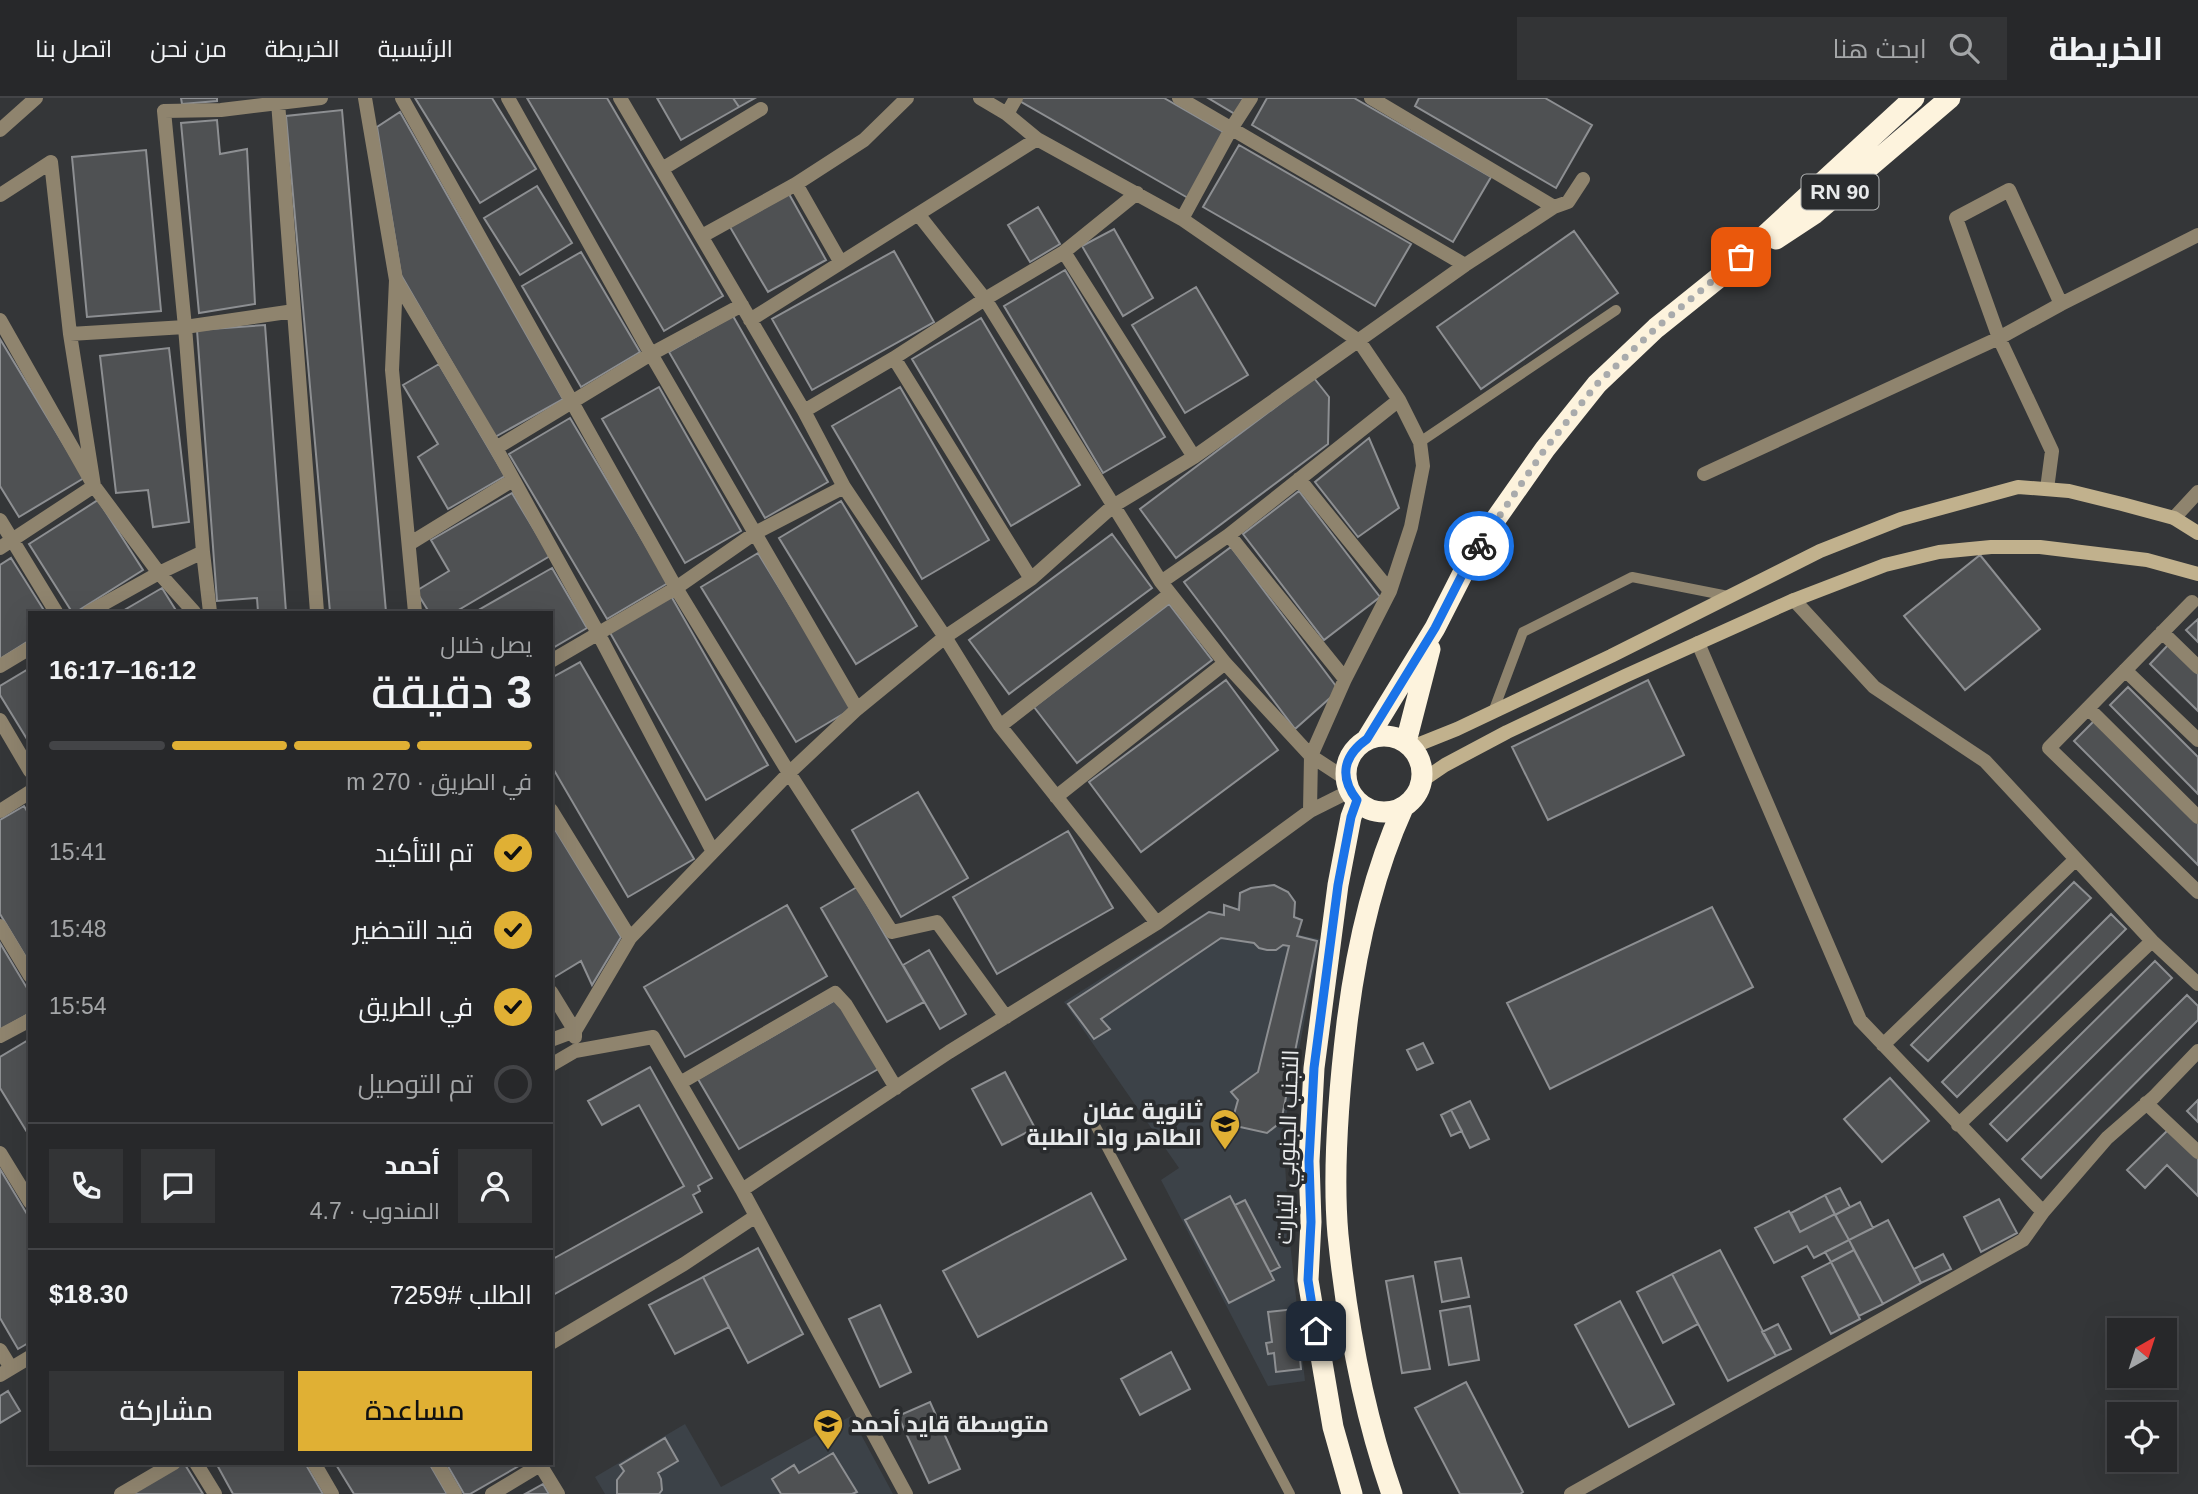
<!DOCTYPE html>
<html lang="ar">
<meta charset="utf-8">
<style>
body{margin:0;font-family:Helvetica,Cairo,sans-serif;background:#333436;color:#f1f3f6;direction:rtl;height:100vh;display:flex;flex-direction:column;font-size:26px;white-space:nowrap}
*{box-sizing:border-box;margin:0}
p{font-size:23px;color:#a4a6a8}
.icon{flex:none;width:38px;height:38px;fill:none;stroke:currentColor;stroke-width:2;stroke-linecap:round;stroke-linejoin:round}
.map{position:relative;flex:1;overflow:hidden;direction:ltr}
.panel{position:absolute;left:28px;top:513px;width:525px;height:854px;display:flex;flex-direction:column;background:#27282a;border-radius:0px;box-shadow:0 7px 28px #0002,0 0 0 2px #434447;direction:rtl}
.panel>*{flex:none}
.needle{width:46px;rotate:39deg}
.buttons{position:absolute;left:2107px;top:1220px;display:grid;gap:14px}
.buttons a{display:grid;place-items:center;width:70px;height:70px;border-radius:0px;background:#27282a;box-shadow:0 7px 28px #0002,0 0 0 2px #434447;font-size:35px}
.pin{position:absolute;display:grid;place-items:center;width:60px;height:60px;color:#fff;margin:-30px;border-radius:14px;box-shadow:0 4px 10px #0006}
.courier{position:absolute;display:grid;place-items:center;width:70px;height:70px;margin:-35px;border:5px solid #1a73e8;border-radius:50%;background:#fff;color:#222;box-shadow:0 2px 9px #0007}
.head em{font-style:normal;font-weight:600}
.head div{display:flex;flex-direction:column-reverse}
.head{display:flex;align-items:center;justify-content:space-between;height:119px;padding:0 21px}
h1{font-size:46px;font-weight:600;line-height:52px}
.bar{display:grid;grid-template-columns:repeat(4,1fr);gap:10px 7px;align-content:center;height:84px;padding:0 21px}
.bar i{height:9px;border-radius:5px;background:#434447}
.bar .on{background:#e0b034}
.bar p{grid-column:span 4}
.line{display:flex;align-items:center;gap:18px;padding:0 21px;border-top:2px solid #434447}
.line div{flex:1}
.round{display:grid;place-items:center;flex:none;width:74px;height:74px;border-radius:0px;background:#333436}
ol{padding:0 21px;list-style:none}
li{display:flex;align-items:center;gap:21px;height:77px}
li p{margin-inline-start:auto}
li .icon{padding:7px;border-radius:50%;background:#e0b034;color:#111;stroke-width:4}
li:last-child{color:#a4a6a8}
li i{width:38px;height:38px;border:4px solid #434447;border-radius:50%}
.button{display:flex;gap:14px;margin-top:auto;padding:14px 21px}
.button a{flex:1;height:80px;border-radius:0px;background:#e0b034;color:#111;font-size:28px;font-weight:600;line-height:80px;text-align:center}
.button a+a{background:#333436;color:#f1f3f6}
header{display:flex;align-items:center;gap:42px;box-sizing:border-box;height:98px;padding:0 35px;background:#27282a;border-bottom:2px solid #434447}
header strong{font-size:33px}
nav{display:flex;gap:38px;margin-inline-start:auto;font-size:24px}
.search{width:490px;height:63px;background:#333436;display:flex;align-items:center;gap:18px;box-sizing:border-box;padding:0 24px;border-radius:0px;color:#a4a6a8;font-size:26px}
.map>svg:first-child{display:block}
.built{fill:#3c4248}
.building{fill:#4f5153;stroke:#8d8f92;stroke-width:2}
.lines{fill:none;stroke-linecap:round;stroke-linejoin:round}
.lane{stroke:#8f846e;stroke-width:10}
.street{stroke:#8f846e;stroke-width:14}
.secondary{stroke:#c1b18d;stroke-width:14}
.highway{stroke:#fdf3dd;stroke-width:21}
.done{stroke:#a9abac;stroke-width:7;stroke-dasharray:0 12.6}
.route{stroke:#1a73e8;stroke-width:9}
.labels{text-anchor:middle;stroke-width:7;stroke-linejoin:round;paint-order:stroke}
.shield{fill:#2a2c2e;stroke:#afb1b2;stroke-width:2}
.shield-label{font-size:21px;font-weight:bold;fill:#e8eaeb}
.poi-label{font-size:23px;font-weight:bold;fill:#e8eaeb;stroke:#2a2c2e;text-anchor:end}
.street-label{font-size:23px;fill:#e8eaeb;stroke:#2a2c2e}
</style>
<header>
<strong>الخريطة</strong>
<div class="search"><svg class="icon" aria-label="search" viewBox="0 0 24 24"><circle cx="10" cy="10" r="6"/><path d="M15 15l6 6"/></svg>ابحث هنا</div>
<nav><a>الرئيسية</a><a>الخريطة</a><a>من نحن</a><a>اتصل بنا</a></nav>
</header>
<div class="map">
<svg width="2198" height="1396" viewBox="0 0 2198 1396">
<rect width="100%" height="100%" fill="#343638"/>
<!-- built -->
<path class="built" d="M1273 786 1288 793 1296 803 1295 818 1303 821 1299 837 1320 841 1283 1035 1290 1144 1305 1283 1268 1288 1161 1082 1179 1070 1064 904 1208 813 1222 816 1223 806 1237 810 1239 795 1250 789Z
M851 1318 893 1396H605L595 1379 685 1326 721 1389Z"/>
<!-- building -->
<path class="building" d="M181 0H217V3L182 6Z
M415 0H492L536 71 480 105Z
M527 0H607L723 198 664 233Z
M657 0H733L739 9 681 42Z
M733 0H755L739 9Z
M1019 0H1164L1225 35 1188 100 1018 2Z
M1208 0H1244L1235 16Z
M1267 0H1354L1491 79 1453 144 1252 27Z
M1419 0H1545L1592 27 1556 90 1415 8Z
M342 12 386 514H330L286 18Z
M400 14 563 301 495 339 401 177 377 29Z
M217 22 220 56 247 51 255 206 199 215 181 25Z
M1239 47 1411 146 1375 208 1203 109Z
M146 52 161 213 87 219 72 59Z
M537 88 572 145 520 177 484 120Z
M789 96 826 162 768 194 730 129Z
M1038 109 1060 146 1030 164 1008 127Z
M1114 131 1153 200 1123 218 1082 148Z
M1574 133 1618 195 1481 291 1437 229Z
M894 153 934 224 812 292 772 221Z
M581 154 640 254 581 289 522 188Z
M1065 172 1165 339 1103 375 1004 208Z
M1196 189 1248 277 1185 315 1132 227Z
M733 218 828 384 765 420 669 254Z
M981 220 1080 387 1011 428 912 261Z
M265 227 286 514H258L257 500 217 503 197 232Z
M0 241 84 380 19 419 0 388Z
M169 250 189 424 153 429 148 392 116 395 100 258Z
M439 266 505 378 448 411 418 359 438 346 403 287Z
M1314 280 1329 299 1328 346 1176 460 1140 411Z
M659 289 741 433 685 465 602 321Z
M900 289 989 442 922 481 832 328Z
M570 320 668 485 607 521 509 356Z
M1369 340 1399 410 1358 439 1315 384Z
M1299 393 1380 499 1324 542 1243 436Z
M512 395 550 458 455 514H429L416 493 449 473 431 442Z
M98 402 143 472 76 514H72L29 446Z
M841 403 917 528 856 566 779 440Z
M1112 436 1152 490 1009 596 969 542Z
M1231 449 1339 592 1295 631 1184 484Z
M758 455 853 610 796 644 701 489Z
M1980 457 2040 531 1965 592 1904 518Z
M11 460 45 514H30V542L0 561V467Z
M552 470 587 530 551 551V514H475Z
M162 490 177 514H121Z
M671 498 768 667 706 702 609 533Z
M1169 506 1212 562 1077 665 1034 609Z
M2198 521V544L2186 532Z
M2168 547 2198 576V613L2150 566Z
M580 564 694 761 628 799 551 667V580Z
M30 570V646L0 597V588Z
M1226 582 1278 652 1141 754 1089 684Z
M1648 582 1684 657 1548 722 1512 649Z
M2128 589 2198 659V696L2110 607Z
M2095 622 2198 725V767L2074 643Z
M918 694 968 780 901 819 852 732Z
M24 708 30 718V866L0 816V722Z
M551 725 621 839 592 887 581 863 553 880 551 877Z
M1068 733 1113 810 997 876 953 799Z
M2074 784 2091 800 1928 963 1911 947Z
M1274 787 1288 794 1295 804 1294 819 1302 822 1297 838 1317 843 1281 1024 1267 1035 1231 1027 1238 1002 1231 994 1258 974 1289 848 1283 847 1276 852H1267L1259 850 1254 845 1221 840 1101 921 1110 931 1094 941 1068 906 1209 814 1224 817V807L1239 812 1240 795 1251 790Z
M857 789 924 904 887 924 821 810Z
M787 807 827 878 685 959 644 889Z
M1712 809 1753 889 1550 991 1507 905Z
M2111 816 2126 831 1957 999 1942 984Z
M0 845 30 895V915L0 932Z
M929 852 966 916 940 931 903 867Z
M2155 863 2172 880 2007 1043 1990 1026Z
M2187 897 2198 908V922L2041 1080 2022 1061Z
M839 900 880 970 739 1051 698 981Z
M30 941V1039L0 990V959Z
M1423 945 1433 965 1417 972 1407 952Z
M650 969 712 1080 698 1088 700 1093 693 1097 702 1114 551 1198V1162L684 1088 639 1007 602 1027 588 1003Z
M1005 974 1035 1030 1002 1047 972 991Z
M1890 980 1929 1023 1882 1064 1844 1021Z
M2198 1002V1024L2187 1013Z
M1470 1003 1489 1041 1470 1050 1451 1012Z
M1451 1012 1462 1033 1451 1038 1441 1017Z
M2169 1031 2198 1060V1098L2167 1067 2145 1090 2127 1072Z
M0 1071 30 1121V1244L18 1251 0 1220Z
M1840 1090 1850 1109 1835 1117 1825 1097Z
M1091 1095 1126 1161 978 1239 943 1173Z
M1825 1097 1835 1116 1800 1134 1791 1115Z
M1230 1098 1274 1182 1229 1205 1185 1122Z
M1999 1101 2017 1135 1981 1154 1964 1119Z
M1245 1102 1280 1169 1270 1174 1235 1107Z
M1860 1104 1873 1130 1849 1142 1835 1117Z
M1789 1113 1800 1134 1835 1116 1849 1142 1814 1160 1807 1148 1774 1165 1755 1130Z
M1888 1122 1921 1185 1883 1206 1849 1142Z
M1849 1142 1854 1152 1831 1164 1825 1154Z
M758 1150 803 1236 748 1265 703 1179Z
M1720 1152 1776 1258 1728 1283 1672 1176Z
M1854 1152 1883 1206 1859 1218 1831 1164Z
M1943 1156 1951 1171 1921 1185 1914 1171Z
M1461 1160 1469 1199 1442 1204 1435 1164Z
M1831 1164 1860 1221 1831 1236 1802 1179Z
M1672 1176 1698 1226 1663 1245 1637 1194Z
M1413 1178 1430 1271 1402 1275 1386 1183Z
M703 1179 729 1229 675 1256 649 1207Z
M1620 1203 1674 1306 1629 1329 1575 1227Z
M880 1207 911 1274 880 1289 849 1221Z
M1470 1208 1479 1262 1449 1267 1440 1213Z
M1295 1211 1301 1271 1276 1274 1274 1255 1268 1256 1266 1245 1272 1244 1268 1214Z
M1778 1226 1791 1251 1776 1258 1762 1234Z
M1171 1254 1190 1291 1140 1317 1121 1281Z
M1466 1284 1523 1394 1520 1396H1460L1415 1310Z
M8 1293 20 1313 0 1325V1298Z
M930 1304 960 1371 929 1385 898 1318Z
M665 1340 678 1363 658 1375 661 1381 662 1392 659 1396H617V1382L624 1373 620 1367Z
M833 1355 857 1394 852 1396H781L772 1381 794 1367 799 1375Z
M182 1365H184L203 1396H131Z
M216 1365H305L323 1396H233Z
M335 1365H429L447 1396H354Z
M446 1365H524L470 1396H464Z
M543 1386 549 1396H525Z"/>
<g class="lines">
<!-- lane -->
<path class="lane" d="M1420 344 1616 212
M1493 614 1523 534 1632 479 1728 498
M1096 1029 1290 1396"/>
<!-- street -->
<path class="street" d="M365 0 396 182 392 272 415 514
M402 0 676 490 789 675 892 834 937 824 1006 919
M508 0 651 256 857 611
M620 0 804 313 844 389 945 539 1000 628 1157 825
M980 0 1007 16 1037 41 1182 121 1359 243 1399 302 1420 344 1423 368 1411 429 1390 493 1345 581 1311 658 1310 713
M1179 0 1465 167
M1371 0 1554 109
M278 4 317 514
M1007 16 1016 0
M0 32 36 0
M662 71 761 11
M0 97 51 64 70 236 94 388 0 450
M918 116 985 201 1161 484 1225 565 1311 658 1346 681
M1182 121 1231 31 1251 0
M702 138 796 86
M1064 154 1194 359
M841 165 796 86 864 42 907 0
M396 182 496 350 598 535 713 754
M0 222 94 388 159 475 194 514
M750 222 1037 41
M70 236 185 229 294 213
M894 260 1031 481
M804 313 894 260 985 201 1064 154 1137 95
M496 350 651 256 742 207
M1704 376 1999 240 2061 206 2198 137
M1299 381 1390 493
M2047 391 2052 353 1999 240 1956 120 2009 92 2061 206
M2174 420 2198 394
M0 422 56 514
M1229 437 1345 581
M409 446 513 382
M1161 484 1229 437 1399 302
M1794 502 1874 589 1985 663 2152 843 2198 886
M2192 504 2049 650 2198 794
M89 514 159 475 203 454
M210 514 203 454 185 229 164 13 221 12 321 0
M2162 534 2198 569
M1698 545 1860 922 2043 1114
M551 563 676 490 755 435 844 389
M0 568 30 550
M2125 572 2198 642
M2088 610 2198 719
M0 622 30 673
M1000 628 1170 496
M1056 699 1225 565
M551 712 630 840
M0 713 30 694
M0 828 30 878
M551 894 575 933V939
M0 938 30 922
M551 942 575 933 630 840 789 675 857 611 945 539 1031 481 1113 408 1194 359 1465 167 1554 109 1568 104 1583 81
M1883 947 2076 761
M551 967 575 953 653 939 742 1092 949 954 1157 825 1310 713 1350 693
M680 985 835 895 846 907 896 990
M2146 1005 2198 1054
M1958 1027 2152 843
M0 1055 30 1104
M742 1092 906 1396
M551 1245 684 1166 756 1118
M0 1252 11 1270
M0 1277 30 1259
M196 1365 215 1396
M314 1365 332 1396
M437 1365 455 1396
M539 1365 558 1396
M121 1396 174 1365
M492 1396 540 1367
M1571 1396 2023 1142 2043 1114 2107 1040 2154 999 2198 953"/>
<!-- secondary -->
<path class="secondary" d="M1412 649 1457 631 1611 558 1820 453 1901 421 2018 389 2069 393 2122 406 2174 420 2198 435
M1423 682 1445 667 1507 634 1625 578 1794 502 1885 467 1939 454 1991 449H2040L2147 462 2198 476"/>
<!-- highway -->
<path class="highway" d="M1776 141 1814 116 1950 0
M1346 676a38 38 0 1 1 76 0a38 38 0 1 1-76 0Z
M1367 641 1435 530 1464 473 1493 425 1545 351 1597 286 1656 230 1722 177 1914 0
M1406 644 1430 551
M1352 1396 1333 1329 1308 1182 1311 1124 1309 1063 1314 970 1338 787 1351 719 1357 703
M1392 1396C1363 1313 1347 1225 1338 1137 1332 1070 1339 992 1347 925 1356 852 1372 778 1403 710"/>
</g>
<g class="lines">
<!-- done -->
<path class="done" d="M1479 448 1545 351 1597 286 1656 230 1741 159"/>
<!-- route -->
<path class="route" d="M1316 1233 1308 1182 1311 1124 1309 1063 1314 970 1338 787 1351 719 1357 702C1339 679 1343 658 1367 641L1435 530 1464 473 1479 448"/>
</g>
<!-- icons -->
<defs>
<g id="school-pin" transform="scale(1.575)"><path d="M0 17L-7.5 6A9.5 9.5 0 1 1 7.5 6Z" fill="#e0b034" stroke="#2a2c2e"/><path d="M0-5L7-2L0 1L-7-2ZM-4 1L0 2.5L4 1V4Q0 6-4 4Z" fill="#111"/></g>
</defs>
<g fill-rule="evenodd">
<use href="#school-pin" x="1225" y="1026"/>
<use href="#school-pin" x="828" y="1326"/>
</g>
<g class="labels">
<!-- shield labels -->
<rect class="shield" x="1801.5" y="76.5" width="77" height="35" rx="5"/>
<g class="shield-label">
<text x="1840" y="101">RN 90</text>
</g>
<!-- poi labels -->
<g class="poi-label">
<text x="1202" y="1021">ثانوية عفان<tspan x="1202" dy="26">الطاهر واد الطلبة</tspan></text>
<text x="851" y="1334" text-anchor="start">متوسطة قايد أحمد</text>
</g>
<!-- street labels -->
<g class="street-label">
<text transform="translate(1287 1049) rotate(-88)" y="8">التجنب الجنوبي لتيارت</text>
</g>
</g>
</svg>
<div class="buttons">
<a><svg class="needle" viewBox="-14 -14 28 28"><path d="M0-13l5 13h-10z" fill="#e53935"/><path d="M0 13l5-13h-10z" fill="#a4a6a8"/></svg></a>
<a><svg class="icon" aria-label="locate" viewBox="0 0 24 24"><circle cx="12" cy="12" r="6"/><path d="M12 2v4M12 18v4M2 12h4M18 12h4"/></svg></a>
</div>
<div class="pin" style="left:1741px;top:159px;background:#ea580c"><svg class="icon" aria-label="bag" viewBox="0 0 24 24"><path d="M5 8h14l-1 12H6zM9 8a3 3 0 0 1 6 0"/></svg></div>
<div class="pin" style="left:1316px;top:1233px;background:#1f2937"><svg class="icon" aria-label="home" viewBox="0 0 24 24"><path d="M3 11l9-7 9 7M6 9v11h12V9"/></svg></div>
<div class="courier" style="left:1479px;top:448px"><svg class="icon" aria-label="bike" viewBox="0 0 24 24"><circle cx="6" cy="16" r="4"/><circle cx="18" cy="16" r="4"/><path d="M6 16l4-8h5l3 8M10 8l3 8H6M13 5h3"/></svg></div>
<section class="panel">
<div class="head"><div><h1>3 دقيقة</h1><p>يصل خلال</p></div><em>16:12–16:17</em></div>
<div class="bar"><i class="on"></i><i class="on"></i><i class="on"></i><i></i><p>في الطريق · 270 m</p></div>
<ol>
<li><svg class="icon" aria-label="check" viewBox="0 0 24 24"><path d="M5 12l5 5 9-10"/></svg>تم التأكيد<p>15:41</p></li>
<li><svg class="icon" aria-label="check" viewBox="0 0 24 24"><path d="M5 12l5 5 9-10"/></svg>قيد التحضير<p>15:48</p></li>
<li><svg class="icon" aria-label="check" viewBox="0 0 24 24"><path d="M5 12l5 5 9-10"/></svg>في الطريق<p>15:54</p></li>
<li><i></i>تم التوصيل</li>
</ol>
<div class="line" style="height:126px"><a class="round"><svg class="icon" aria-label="person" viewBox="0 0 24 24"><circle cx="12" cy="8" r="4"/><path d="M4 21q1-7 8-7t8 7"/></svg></a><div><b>أحمد</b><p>المندوب · 4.7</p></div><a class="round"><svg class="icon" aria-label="chat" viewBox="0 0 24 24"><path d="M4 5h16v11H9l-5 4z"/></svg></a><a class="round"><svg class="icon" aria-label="phone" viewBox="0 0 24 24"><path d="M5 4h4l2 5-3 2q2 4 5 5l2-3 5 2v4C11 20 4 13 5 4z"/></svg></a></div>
<div class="line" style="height:91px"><div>الطلب #7259</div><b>$18.30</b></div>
<div class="button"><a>مساعدة</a><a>مشاركة</a></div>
</section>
</div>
